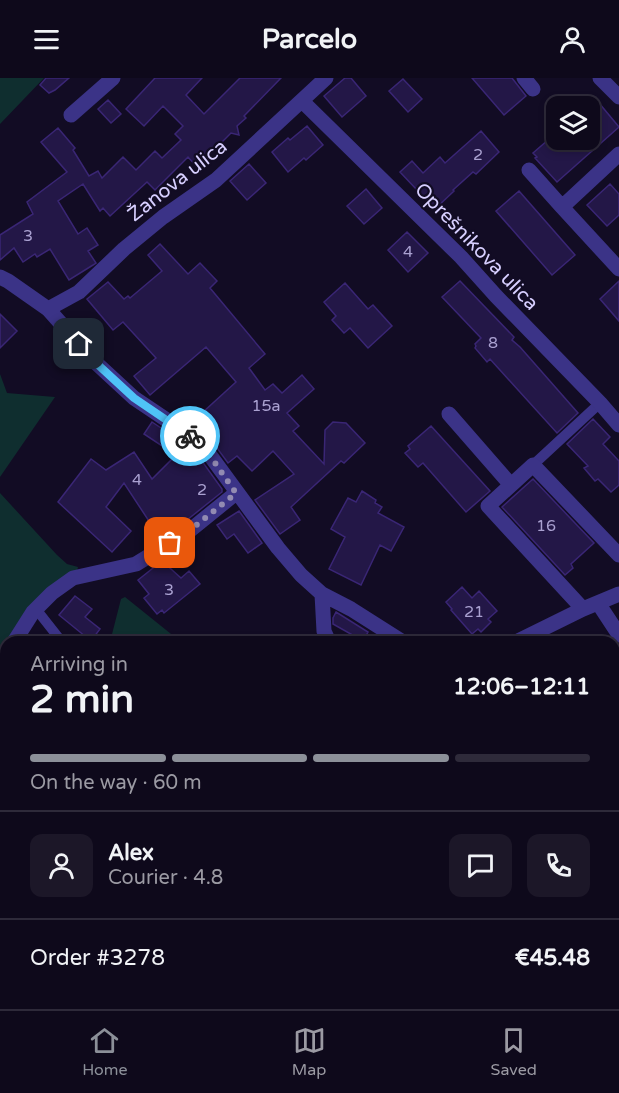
<!DOCTYPE html>
<meta charset="utf-8">
<style>
body{margin:0;font-family:"Varela Round",sans-serif;background:#1c1728;color:#f1f3f6;height:100vh;display:flex;flex-direction:column;font-size:22px;white-space:nowrap}
*{box-sizing:border-box;margin:0}
p{font-size:20px;color:#9b9aa3}
.icon{flex:none;width:33px;height:33px;fill:none;stroke:currentColor;stroke-width:2;stroke-linecap:round;stroke-linejoin:round}
.map{position:relative;flex:1;overflow:hidden}
.panel{position:absolute;left:0px;top:558px;width:620px;height:374px;display:flex;flex-direction:column;background:#0e091b;border-radius:18px 18px 0 0;box-shadow:0 3px 9px #0003,0 0 0 2px #2e2a3a}
.panel>*{flex:none}
.controls{position:absolute;left:546px;top:18px;display:grid;gap:12px}
.controls a{display:grid;place-items:center;width:54px;height:54px;border-radius:12px;background:#0e091b;box-shadow:0 3px 9px #0003,0 0 0 2px #2e2a3a;font-size:30px}
.pin{position:absolute;display:grid;place-items:center;width:51px;height:51px;color:#fff;margin:-26px;border-radius:12px;box-shadow:0 3px 9px #0006}
.courier{position:absolute;display:grid;place-items:center;width:60px;height:60px;margin:-30px;border:4px solid #4fc3f7;border-radius:50%;background:#fff;color:#222;box-shadow:0 2px 8px #0007}
.summary em{font-style:normal;font-weight:700}
.summary div{display:flex;flex-direction:column-reverse}
.summary{display:flex;align-items:center;justify-content:space-between;height:102px;padding:0 30px}
h1{font-size:39px;font-weight:700;line-height:45px}
.bar{display:grid;grid-template-columns:repeat(4,1fr);gap:9px 6px;align-content:center;height:72px;padding:0 30px}
.bar i{height:8px;border-radius:4px;background:#2e2a3a}
.bar .current{background:#8c9099}
.bar p{grid-column:span 4}
.line{display:flex;align-items:center;gap:15px;padding:0 30px;border-top:2px solid #2e2a3a}
.line div{flex:1}
.round{display:grid;place-items:center;flex:none;width:63px;height:63px;border-radius:12px;background:#1c1728}
header{display:flex;justify-content:space-between;align-items:center;height:78px;padding:0 30px;background:#0e091b;font-size:27px;font-weight:700}
.menu{display:flex;justify-content:space-around;align-items:center;height:84px;border-top:2px solid #2e2a3a;background:#0e091b;font-size:16px;color:#9b9aa3}
.menu a{display:grid;justify-items:center;gap:3px}
.menu .current{color:#8c9099}
.map>svg:first-child{display:block}
.green{fill:#0f2e2f}
.building{fill:#231747;stroke:#3a2675;stroke-width:1.5}
.lines{fill:none;stroke-linecap:round;stroke-linejoin:round}
.path{stroke:#24bfbe;stroke-width:3;stroke-dasharray:3 4.5;stroke-linecap:butt}
.lane{stroke:#3b3387;stroke-width:10}
.street{stroke:#3b3387;stroke-width:15}
.done{stroke:#928bb2;stroke-width:6;stroke-dasharray:0 10.8}
.route{stroke:#4fc3f7;stroke-width:8}
.labels{text-anchor:middle;stroke-width:4.5;stroke-linejoin:round;paint-order:stroke}
.number-label{font-size:16px;fill:#aaa1d1}
.street-label{font-size:20px;fill:#d7cfff;stroke:#120c24}
</style>
<header><svg class="icon" aria-label="menu" viewBox="0 0 24 24"><path d="M4 6h16M4 12h16M4 18h16"/></svg>Parcelo<svg class="icon" aria-label="person" viewBox="0 0 24 24"><circle cx="12" cy="8" r="4"/><path d="M4 21q1-7 8-7t8 7"/></svg></header>
<div class="map">
<svg width="619" height="931" viewBox="0 0 619 931">
<rect width="100%" height="100%" fill="#120c24"/>
<!-- green -->
<path class="green" d="M0 0H44L0 46Z
M0 296 7 315 55 319 0 399Z
M0 415 57 477 67 486 78 489 77 493 29 530 0 572Z
M125 519 181 564H110L121 521Z
M112 926H163L156 931H106Z"/>
<!-- building -->
<path class="building" d="M46 0H69L55 12 49 15 40 7Z
M155 0H202L186 17 204 36 240 0H281L244 38 246 40 237 48 239 57 231 55 197 89 188 79 155 112 147 104 110 138 103 130 100 133 83 106 58 123 78 156 87 150 98 167 88 173 96 185 93 187 69 202 50 171 37 179 35 176 23 184 14 170 0 182V157L33 136 27 124 67 94 41 64 58 50 75 70 73 72 89 98 98 93 102 100 123 79 136 92 155 73 162 80 181 62 175 56 183 48 163 28 144 48 126 31Z
M345 0H351L366 18 342 39 324 18Z
M472 0H512L526 18 504 37Z
M403 1 422 21 408 34 389 13Z
M108 22 121 36 111 45 98 31Z
M599 25 619 49 557 104 535 80 537 79 533 75 548 62H590V33Z
M307 48 323 67 306 82 304 80 288 94 272 74 288 60 290 62Z
M481 53 499 74 476 96 473 94 453 112 454 113 435 131 400 94 412 83 423 95 440 79 445 85Z
M249 86 266 105 247 122 230 103Z
M610 106 619 116V137L607 148 587 127Z
M366 111 382 130 364 146 347 128Z
M519 113 575 177 552 197 496 133Z
M407 154 428 175 408 194 388 172Z
M160 166 188 196 200 185 217 203 210 210 265 276 249 290 265 312 273 306 282 315 302 297 314 311 287 335 299 348 293 353 324 386 325 352 333 344 346 345 365 365 344 385 341 383 291 429 300 442 280 456 255 422 294 396 273 373 252 393 237 378 228 385 209 359 190 346 236 304 206 269 150 317 134 298 156 280 123 244 113 252 87 221 108 204 124 221 128 218 130 220 162 193 148 177Z
M460 203 514 259 512 262 520 269 578 335 557 355 490 281 487 284 475 270 476 268 475 266 481 260 442 219Z
M619 203V243L600 221Z
M345 205 368 231 373 227 392 248 368 270 350 250 344 255 332 242 336 238 324 224Z
M0 236 17 253 0 270Z
M593 341 610 359 603 366 619 383V407L611 414 598 401 595 403 584 390 588 388 567 366Z
M152 344 194 372 222 411V414L182 446 160 460 124 405 106 429 131 453 112 474 58 424 91 381 106 392 134 374 152 401 176 377 144 356Z
M431 348 490 413 466 434 423 385 418 389 405 375 410 371 408 368Z
M533 401 594 465 571 486 573 490 565 497 502 429Z
M362 413 376 422 375 425 382 429 378 435 404 449 391 473 380 467 361 507 329 491 345 459 331 451 348 420 356 424Z
M239 433 262 465 248 475 234 456 227 461 217 447Z
M161 482 181 500 189 493 200 506 164 535 162 532 157 536 144 520 149 516 138 502 153 490 152 488Z
M462 509 472 520 479 513 497 533 488 541 491 544 481 554 478 551 472 556 451 532 452 531 446 524Z
M75 518 92 531 85 539 100 551 91 563 59 537Z
M336 534 368 554 363 563 333 546V540Z"/>
<g class="lines">
<!-- path -->
<path class="path" d="M161 931 168 926"/>
<!-- lane -->
<path class="lane" d="M533 387 600 325
M36 531 62 564"/>
<!-- street -->
<path class="street" d="M524 0 533 11
M600 0 619 19
M302 23 461 179 496 218 600 325 619 347
M71 37 113 0
M619 76 562 129 619 191
M529 92 562 129
M0 199 8 203 48 231 95 284 134 320 201 365 278 470 301 497 322 516 351 531 403 564
M48 231 79 214 124 171 163 139 216 102 326 0
M449 336 511 407
M322 516 324 553 329 564
M598 525 619 557
M583 531 488 428 533 387 619 477
M14 564 33 534 52 515 73 500 136 486 188 454 236 415
M516 564 583 531 619 516
M0 585 6 576
M614 802 619 809
M270 926 274 931
M71 931 77 926
M491 931 497 926"/>
</g>
<g class="lines">
<!-- done -->
<path class="done" d="M170 465 188 454 236 415 201 365 190 358"/>
<!-- route -->
<path class="route" d="M79 266 95 284 134 320 190 358"/>
</g>
<g class="labels">
<!-- number labels -->
<g class="number-label">
<text x="478" y="82">2</text>
<text x="28" y="163">3</text>
<text x="408" y="179">4</text>
<text x="493" y="270">8</text>
<text x="266" y="333">15a</text>
<text x="137" y="407">4</text>
<text x="202" y="417">2</text>
<text x="546" y="453">16</text>
<text x="169" y="517">3</text>
<text x="474" y="539">21</text>
</g>
<!-- street labels -->
<g class="street-label">
<text transform="translate(177 102) rotate(-38)" y="7">Žanova ulica</text>
<text transform="translate(477 168) rotate(46)" y="7">Oprešnikova ulica</text>
</g>
</g>
</svg>
<div class="controls">
<a><svg class="icon" aria-label="layers" viewBox="0 0 24 24"><path d="M12 4l9 5-9 5-9-5zM3 14l9 5 9-5"/></svg></a>
</div>
<div class="pin" style="left:170px;top:465px;background:#ea580c"><svg class="icon" aria-label="bag" viewBox="0 0 24 24"><path d="M5 8h14l-1 12H6zM9 8a3 3 0 0 1 6 0"/></svg></div>
<div class="pin" style="left:79px;top:266px;background:#1f2937"><svg class="icon" aria-label="home" viewBox="0 0 24 24"><path d="M3 11l9-7 9 7M6 9v11h12V9"/></svg></div>
<div class="courier" style="left:190px;top:358px"><svg class="icon" aria-label="bike" viewBox="0 0 24 24"><circle cx="6" cy="16" r="4"/><circle cx="18" cy="16" r="4"/><path d="M6 16l4-8h5l3 8M10 8l3 8H6M13 5h3"/></svg></div>
<section class="panel">
<div class="summary"><div><h1>2 min</h1><p>Arriving in</p></div><em>12:06–12:11</em></div>
<div class="bar"><i class="current"></i><i class="current"></i><i class="current"></i><i></i><p>On the way · 60 m</p></div>
<div class="line" style="height:108px"><a class="round"><svg class="icon" aria-label="person" viewBox="0 0 24 24"><circle cx="12" cy="8" r="4"/><path d="M4 21q1-7 8-7t8 7"/></svg></a><div><b>Alex</b><p>Courier · 4.8</p></div><a class="round"><svg class="icon" aria-label="chat" viewBox="0 0 24 24"><path d="M4 5h16v11H9l-5 4z"/></svg></a><a class="round"><svg class="icon" aria-label="phone" viewBox="0 0 24 24"><path d="M5 4h4l2 5-3 2q2 4 5 5l2-3 5 2v4C11 20 4 13 5 4z"/></svg></a></div>
<div class="line" style="height:78px"><div>Order #3278</div><b>€45.48</b></div>
</section>
</div>
<nav class="menu">
<a class="current"><svg class="icon" aria-label="home" viewBox="0 0 24 24"><path d="M3 11l9-7 9 7M6 9v11h12V9"/></svg>Home</a>
<a><svg class="icon" aria-label="map" viewBox="0 0 24 24"><path d="M3 6l6-2 6 2 6-2v14l-6 2-6-2-6 2zM9 4v14M15 6v14"/></svg>Map</a>
<a><svg class="icon" aria-label="saved" viewBox="0 0 24 24"><path d="M7 4h10v16l-5-4-5 4z"/></svg>Saved</a>
</nav>
